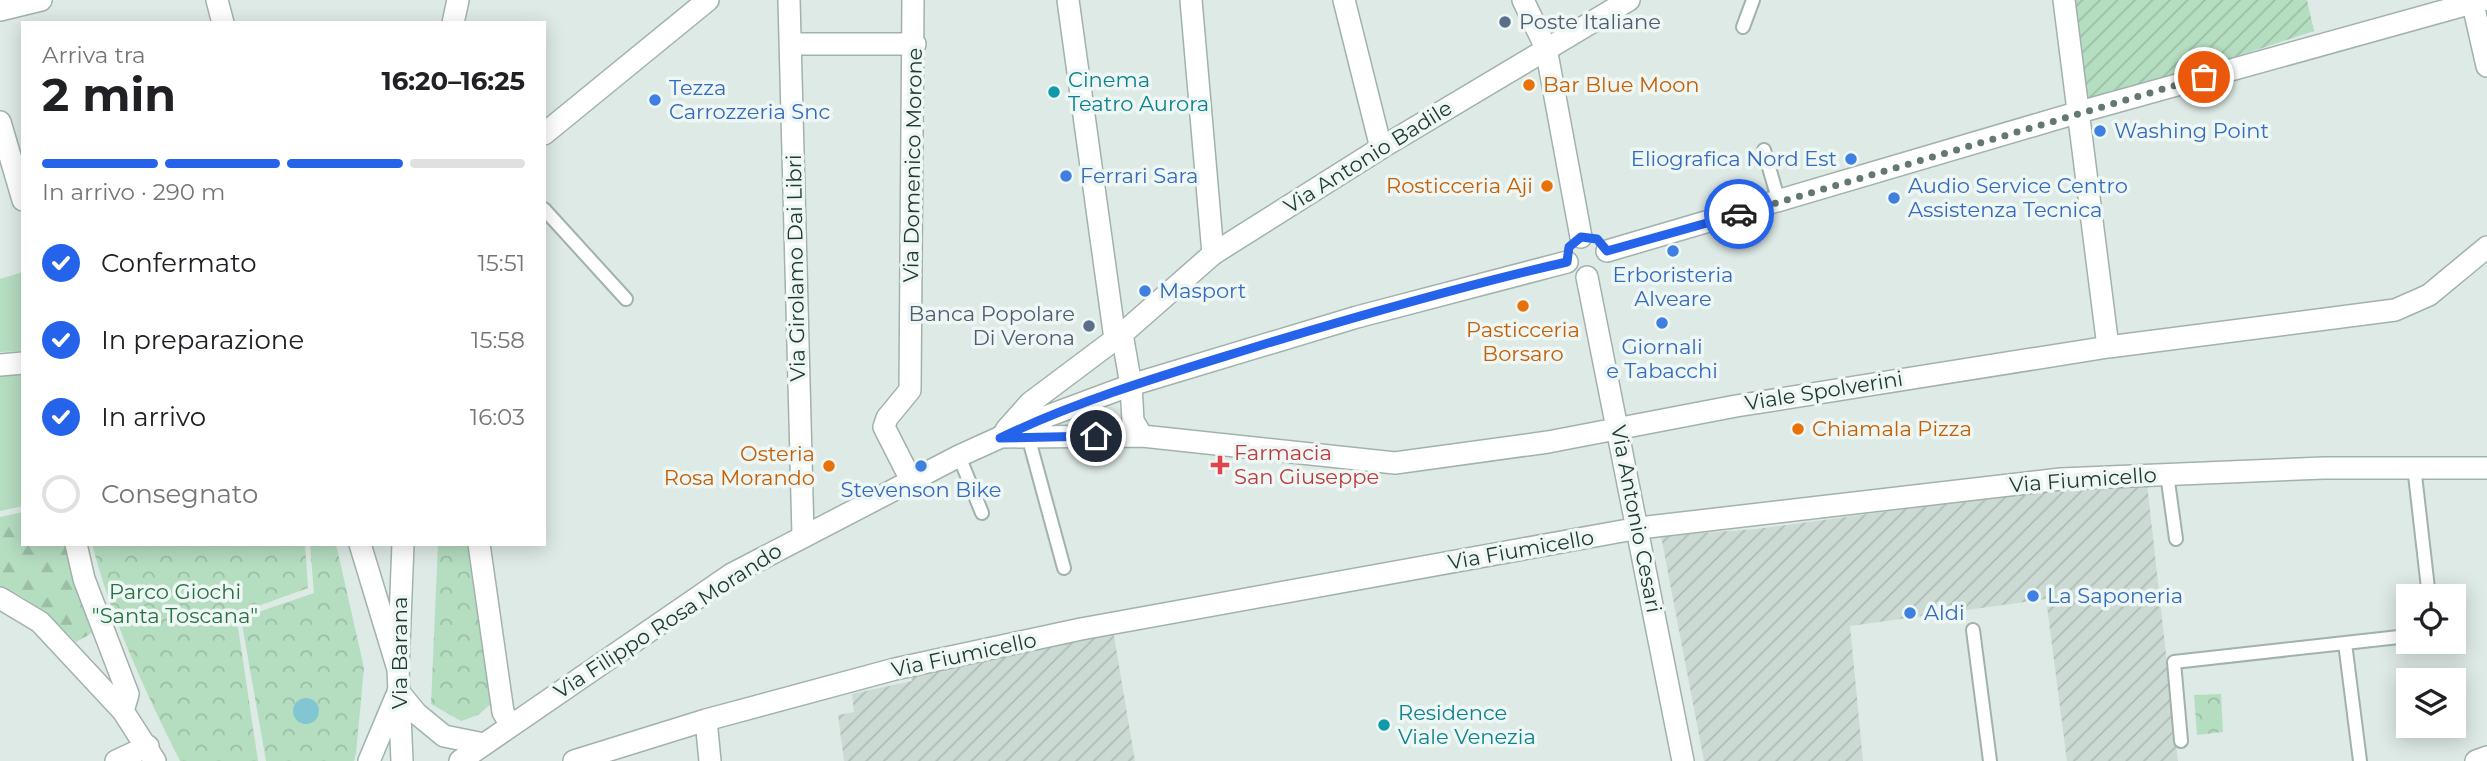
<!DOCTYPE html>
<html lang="it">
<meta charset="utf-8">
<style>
body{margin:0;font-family:Montserrat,sans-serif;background:#f6f6f6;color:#202124;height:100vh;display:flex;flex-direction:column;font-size:26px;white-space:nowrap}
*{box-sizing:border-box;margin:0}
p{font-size:23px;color:#757577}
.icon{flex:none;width:38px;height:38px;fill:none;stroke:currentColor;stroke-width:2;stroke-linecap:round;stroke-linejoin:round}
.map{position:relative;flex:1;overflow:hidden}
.panel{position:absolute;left:21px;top:21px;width:525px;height:525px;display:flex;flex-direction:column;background:#fff;border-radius:0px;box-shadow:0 4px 18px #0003}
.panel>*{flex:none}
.fabs{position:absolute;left:2396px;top:584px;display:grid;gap:14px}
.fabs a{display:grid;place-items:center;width:70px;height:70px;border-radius:0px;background:#fff;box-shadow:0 4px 18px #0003;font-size:35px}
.pin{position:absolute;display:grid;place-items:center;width:60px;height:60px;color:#fff;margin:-30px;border:4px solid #fff;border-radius:50%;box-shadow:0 2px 7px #0007}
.courier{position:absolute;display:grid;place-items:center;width:70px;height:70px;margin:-35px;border:5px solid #2563eb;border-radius:50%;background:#fff;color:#222;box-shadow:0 2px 9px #0007}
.summary em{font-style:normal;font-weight:700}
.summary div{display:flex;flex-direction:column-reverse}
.summary{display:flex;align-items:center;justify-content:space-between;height:119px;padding:0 21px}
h1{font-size:46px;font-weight:700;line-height:52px}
.bar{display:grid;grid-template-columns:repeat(4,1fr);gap:10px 7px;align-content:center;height:84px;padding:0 21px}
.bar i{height:9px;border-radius:5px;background:#e0e0e0}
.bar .current{background:#2563eb}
.bar p{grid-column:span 4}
ol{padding:0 21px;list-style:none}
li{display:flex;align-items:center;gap:21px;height:77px}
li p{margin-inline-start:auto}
li .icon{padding:7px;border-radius:50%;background:#2563eb;color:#fff;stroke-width:4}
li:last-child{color:#757577}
li i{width:38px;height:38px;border:4px solid #e0e0e0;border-radius:50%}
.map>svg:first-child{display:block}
.industrial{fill:url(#industrial-furrows)}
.grass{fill:#b5ddc0}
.forest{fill:url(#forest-firs)}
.park{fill:url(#park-crowns)}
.garden{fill:url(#garden-furrows)}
.water{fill:#82c6d3}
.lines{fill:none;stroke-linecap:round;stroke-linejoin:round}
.service-casing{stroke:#a1b2ac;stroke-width:16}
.minor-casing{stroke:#a1b2ac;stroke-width:24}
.tertiary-casing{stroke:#a1b2ac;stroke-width:24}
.secondary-casing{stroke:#9db6ad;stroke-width:24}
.service{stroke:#fff;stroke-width:12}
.minor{stroke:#fff;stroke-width:21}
.tertiary{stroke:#fff;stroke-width:21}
.secondary{stroke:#fff;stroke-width:21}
.done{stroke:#627871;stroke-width:7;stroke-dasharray:0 12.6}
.route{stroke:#2563eb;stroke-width:9}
.service-dot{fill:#5c6f8a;stroke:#eef7f3;stroke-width:2.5}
.food-dot{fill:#e8710a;stroke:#eef7f3;stroke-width:2.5}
.culture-dot{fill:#0f9aa8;stroke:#eef7f3;stroke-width:2.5}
.shop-dot{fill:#3f7fe0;stroke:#eef7f3;stroke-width:2.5}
.health-dot{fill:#e0444e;stroke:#eef7f3;stroke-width:2.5}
.labels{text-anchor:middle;stroke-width:7;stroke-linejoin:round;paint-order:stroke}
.service-label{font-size:21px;fill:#4e5e75;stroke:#eef7f3;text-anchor:start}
.culture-label{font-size:21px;fill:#0d838f;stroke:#eef7f3;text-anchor:start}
.food-label{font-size:21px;fill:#c56008;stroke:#eef7f3;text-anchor:start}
.shop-label{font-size:21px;fill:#366cbe;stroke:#eef7f3;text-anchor:start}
.street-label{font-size:21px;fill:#1f3a33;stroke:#eef7f3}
.health-label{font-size:21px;fill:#be3a42;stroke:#eef7f3;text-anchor:start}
.park-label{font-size:21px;fill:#277345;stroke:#eef7f3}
</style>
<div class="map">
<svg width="2487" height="761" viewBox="0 0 2487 761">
<defs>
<pattern id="industrial-furrows" width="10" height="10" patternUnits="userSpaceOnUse" patternTransform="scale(1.75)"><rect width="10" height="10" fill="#ccdad4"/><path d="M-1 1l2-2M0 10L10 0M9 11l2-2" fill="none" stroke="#afbcb6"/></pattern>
<pattern id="forest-firs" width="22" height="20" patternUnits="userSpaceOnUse" patternTransform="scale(1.75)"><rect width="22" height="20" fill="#b5ddc0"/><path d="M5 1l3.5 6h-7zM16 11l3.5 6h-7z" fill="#9bbea5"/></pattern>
<pattern id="park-crowns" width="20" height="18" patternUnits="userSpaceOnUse" patternTransform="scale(1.75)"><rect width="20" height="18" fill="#b5ddc0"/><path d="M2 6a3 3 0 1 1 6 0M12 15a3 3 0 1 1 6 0" fill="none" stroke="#9bbea5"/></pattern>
<pattern id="garden-furrows" width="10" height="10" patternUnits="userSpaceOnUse" patternTransform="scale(1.75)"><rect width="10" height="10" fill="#b5ddc0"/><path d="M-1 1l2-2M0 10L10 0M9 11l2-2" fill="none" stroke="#9bbea5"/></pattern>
</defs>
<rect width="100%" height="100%" fill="#deeae5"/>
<!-- industrial -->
<path class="industrial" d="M2147 484 2178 761H2067L2046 599 1850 626 1863 761H1704L1661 536 1757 529 2044 490Z
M1113 630 1135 761H844L838 715 854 712 852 694 912 681 909 670Z"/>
<!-- grass -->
<path class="grass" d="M23 272V351L0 352V279Z
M23 372V506L0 511V374Z"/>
<!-- forest -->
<path class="forest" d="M23 512V544H66L77 592 92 633 76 642C53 619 31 598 0 586V517Z"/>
<!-- park -->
<path class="park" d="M92 544H305L308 588 236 614 258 761H180C145 691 112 620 92 544Z
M310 544H336L364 668 356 753 354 761H266L241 618 314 593Z
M438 544H471L492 703 478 715 461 721 431 704Z
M2221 694 2223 732 2197 735 2194 695Z"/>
<!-- garden -->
<path class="garden" d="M2075 0H2307L2314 31 2086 106Z"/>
<!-- water -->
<path class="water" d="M293 711a13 13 0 1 1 26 0a13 13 0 1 1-26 0Z"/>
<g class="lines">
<!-- service casing -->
<g class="service-casing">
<path id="service" d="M1743 27 1753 0
M1764 150 1779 202
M544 209 626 299
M1028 436 1064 568
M959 456 982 513
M2414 466 2429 597
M2167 474 2176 539
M1973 630 1990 761
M2345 643 2408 636
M2181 741 2174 662 2345 643 2360 761"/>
</g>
<!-- minor casing -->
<g class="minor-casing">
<path id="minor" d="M789 0 803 535
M1068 0 1115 339
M1191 0 1213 254
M1344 0 1381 148
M1523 0 1546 48 1581 237
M2064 0 2108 347
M2472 0 2487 66
M791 44H915
M0 122 23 200
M544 134 708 0
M1607 251 2076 113 2483 0
M1587 277 1683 761
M1006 430 1030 403 1122 334 1131 385 1133 421 1142 436
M1000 437 1142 436 1395 463 1548 442 1736 406 2108 347 2395 310 2429 295 2487 247
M912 482 884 427 887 418 910 390 913 0
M76 544 84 579 128 694 123 711
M479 544 503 712 510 724
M0 598 40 622 123 711 155 761
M706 720 710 761
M116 761 148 746
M460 761 732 574 959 456 1045 417 1131 385 1357 317 1567 262
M574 761 706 720 895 669 1081 629 1639 528 2061 479 2324 468H2487
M2476 761 2487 757"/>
</g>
<!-- tertiary casing -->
<g class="tertiary-casing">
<path id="tertiary" d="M217 0 223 23
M0 10 41 0
M1122 334 1213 254 1381 148 1629 0
M0 365 23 363
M360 544 397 666"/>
</g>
<!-- secondary casing -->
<g class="secondary-casing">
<path id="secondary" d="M453 23 458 0
M398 691 416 713 444 736 484 744
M369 761 396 697
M402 761 398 669 403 544"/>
</g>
<!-- service -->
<use href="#service" class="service"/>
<!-- minor -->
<use href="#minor" class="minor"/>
<!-- tertiary -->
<use href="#tertiary" class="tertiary"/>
<!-- secondary -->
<use href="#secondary" class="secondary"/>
</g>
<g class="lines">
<!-- done -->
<path class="done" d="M1739 214 2204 77"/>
<!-- route -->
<path class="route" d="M1096 436 1000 438C1086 397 1175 372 1265 344 1365 314 1465 285 1567 262L1569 247 1581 237 1597 239 1607 251 1739 214"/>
</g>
<!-- markers -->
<g class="service-dot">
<circle cx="1505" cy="22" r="7"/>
<circle cx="1089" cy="326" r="7"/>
</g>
<g class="food-dot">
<circle cx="1529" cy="85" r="7"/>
<circle cx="1547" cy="186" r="7"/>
<circle cx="1523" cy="306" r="7"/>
<circle cx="1798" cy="429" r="7"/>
<circle cx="829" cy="466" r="7"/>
</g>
<g class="culture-dot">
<circle cx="1054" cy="92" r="7"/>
<circle cx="1384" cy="725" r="7"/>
</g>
<g class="shop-dot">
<circle cx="655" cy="100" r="7"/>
<circle cx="2100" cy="131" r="7"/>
<circle cx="1851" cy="159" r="7"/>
<circle cx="1066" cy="176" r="7"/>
<circle cx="1894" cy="198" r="7"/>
<circle cx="1673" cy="251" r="7"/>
<circle cx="1145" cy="291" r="7"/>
<circle cx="1662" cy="323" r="7"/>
<circle cx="921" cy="466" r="7"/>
<circle cx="2033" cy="596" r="7"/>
<circle cx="1910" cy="613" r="7"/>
</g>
<path class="health-dot" d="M1216.5 454.5h7v7h7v7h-7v7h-7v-7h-7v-7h7z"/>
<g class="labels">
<!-- service labels -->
<g class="service-label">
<text x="1519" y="29">Poste Italiane</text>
<text x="1075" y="321" text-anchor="end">Banca Popolare<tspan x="1075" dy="24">Di Verona</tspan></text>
</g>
<!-- culture labels -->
<g class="culture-label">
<text x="1068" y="87">Cinema<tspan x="1068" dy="24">Teatro Aurora</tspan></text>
<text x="1398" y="720">Residence<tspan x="1398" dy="24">Viale Venezia</tspan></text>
</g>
<!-- food labels -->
<g class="food-label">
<text x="1543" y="92">Bar Blue Moon</text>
<text x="1533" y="193" text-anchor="end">Rosticceria Aji</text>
<text x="1523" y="337" text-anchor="middle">Pasticceria<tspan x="1523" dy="24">Borsaro</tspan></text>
<text x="1812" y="436">Chiamala Pizza</text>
<text x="815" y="461" text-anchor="end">Osteria<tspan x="815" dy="24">Rosa Morando</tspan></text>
</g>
<!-- shop labels -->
<g class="shop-label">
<text x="669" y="95">Tezza<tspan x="669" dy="24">Carrozzeria Snc</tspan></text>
<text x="2114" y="138">Washing Point</text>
<text x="1837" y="166" text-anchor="end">Eliografica Nord Est</text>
<text x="1080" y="183">Ferrari Sara</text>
<text x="1908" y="193">Audio Service Centro<tspan x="1908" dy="24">Assistenza Tecnica</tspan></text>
<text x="1673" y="282" text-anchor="middle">Erboristeria<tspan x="1673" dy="24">Alveare</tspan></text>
<text x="1159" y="298">Masport</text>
<text x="1662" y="354" text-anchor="middle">Giornali<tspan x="1662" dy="24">e Tabacchi</tspan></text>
<text x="921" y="497" text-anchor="middle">Stevenson Bike</text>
<text x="2047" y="603">La Saponeria</text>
<text x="1924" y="620">Aldi</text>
</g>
<!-- street labels -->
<g class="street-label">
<text transform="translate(1368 157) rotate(-32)" y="7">Via Antonio Badile</text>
<text transform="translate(913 165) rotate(-89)" y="7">Via Domenico Morone</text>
<text transform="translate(796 268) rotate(-91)" y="7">Via Girolamo Dai Libri</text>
<text transform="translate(1824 391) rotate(-9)" y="7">Viale Spolverini</text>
<text transform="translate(2083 480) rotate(-4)" y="7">Via Fiumicello</text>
<text transform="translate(1636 519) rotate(79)" y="7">Via Antonio Cesari</text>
<text transform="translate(1521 550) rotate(-10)" y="7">Via Fiumicello</text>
<text transform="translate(668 621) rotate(-33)" y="7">Via Filippo Rosa Morando</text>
<text transform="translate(400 653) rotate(-90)" y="7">Via Barana</text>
<text transform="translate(964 655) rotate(-12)" y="7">Via Fiumicello</text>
</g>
<!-- health labels -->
<g class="health-label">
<text x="1234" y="460">Farmacia<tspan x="1234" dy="24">San Giuseppe</tspan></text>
</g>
<!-- park labels -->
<g class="park-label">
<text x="175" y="599">Parco Giochi<tspan x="175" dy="24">"Santa Toscana"</tspan></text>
</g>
</g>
</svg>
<div class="fabs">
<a><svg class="icon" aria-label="locate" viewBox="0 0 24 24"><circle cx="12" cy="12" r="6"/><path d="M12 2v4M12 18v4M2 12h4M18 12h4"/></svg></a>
<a><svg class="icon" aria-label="layers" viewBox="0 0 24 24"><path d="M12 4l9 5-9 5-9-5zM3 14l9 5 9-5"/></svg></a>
</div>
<div class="pin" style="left:2204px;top:77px;background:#ea580c"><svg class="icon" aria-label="bag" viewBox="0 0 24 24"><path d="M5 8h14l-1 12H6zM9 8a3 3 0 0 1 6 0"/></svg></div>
<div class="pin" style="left:1096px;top:436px;background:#1f2937"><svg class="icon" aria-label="home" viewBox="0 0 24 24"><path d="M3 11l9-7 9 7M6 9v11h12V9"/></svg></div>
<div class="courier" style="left:1739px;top:214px"><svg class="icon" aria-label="car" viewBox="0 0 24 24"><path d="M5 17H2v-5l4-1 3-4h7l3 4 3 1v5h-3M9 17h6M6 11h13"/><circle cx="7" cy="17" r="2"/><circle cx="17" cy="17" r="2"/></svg></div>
<section class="panel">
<div class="summary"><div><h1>2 min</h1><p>Arriva tra</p></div><em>16:20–16:25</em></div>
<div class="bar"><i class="current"></i><i class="current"></i><i class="current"></i><i></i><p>In arrivo · 290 m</p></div>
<ol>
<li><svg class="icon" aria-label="check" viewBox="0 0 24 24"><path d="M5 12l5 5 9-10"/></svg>Confermato<p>15:51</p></li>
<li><svg class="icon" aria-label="check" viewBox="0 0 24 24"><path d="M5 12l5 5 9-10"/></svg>In preparazione<p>15:58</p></li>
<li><svg class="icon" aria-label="check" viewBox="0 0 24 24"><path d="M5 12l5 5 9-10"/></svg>In arrivo<p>16:03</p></li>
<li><i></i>Consegnato</li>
</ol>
</section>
</div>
